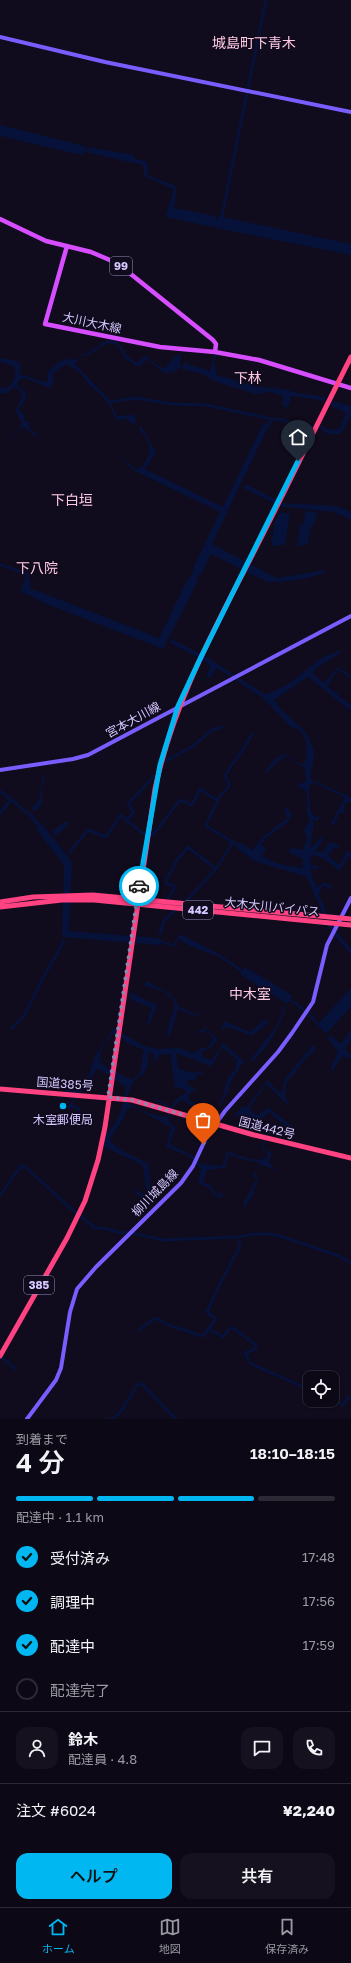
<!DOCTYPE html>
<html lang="ja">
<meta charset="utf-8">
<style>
body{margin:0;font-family:"Golos Text","Noto Sans JP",sans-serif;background:#15111f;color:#f1f3f6;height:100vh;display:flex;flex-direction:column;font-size:15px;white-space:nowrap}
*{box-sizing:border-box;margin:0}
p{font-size:13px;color:#9a9aa1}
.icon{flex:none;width:22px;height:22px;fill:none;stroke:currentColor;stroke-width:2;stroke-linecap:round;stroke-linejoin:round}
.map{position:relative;height:1419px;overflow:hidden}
.details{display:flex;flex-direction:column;background:#0c0816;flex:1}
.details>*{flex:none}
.buttons{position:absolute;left:303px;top:1371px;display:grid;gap:8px}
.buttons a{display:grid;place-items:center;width:36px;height:36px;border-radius:8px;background:#0c0816;box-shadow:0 1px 3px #0004,0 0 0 1px #2c2935;font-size:20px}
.pin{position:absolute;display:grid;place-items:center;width:34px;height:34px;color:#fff;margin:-41px -17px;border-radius:50% 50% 50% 0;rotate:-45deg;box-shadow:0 0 4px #0007}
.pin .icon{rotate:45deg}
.courier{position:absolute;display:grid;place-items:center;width:40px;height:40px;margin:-20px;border:3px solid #00b7f2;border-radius:50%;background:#fff;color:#222;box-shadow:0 1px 5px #0007}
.head em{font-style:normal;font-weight:600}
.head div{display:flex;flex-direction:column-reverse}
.head{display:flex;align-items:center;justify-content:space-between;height:68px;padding:0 16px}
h1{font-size:26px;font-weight:600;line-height:30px}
.bar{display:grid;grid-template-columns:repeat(4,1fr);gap:6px 4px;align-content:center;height:48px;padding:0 16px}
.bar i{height:5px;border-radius:3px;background:#2c2935}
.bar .selected{background:#00b7f2}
.bar p{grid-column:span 4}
.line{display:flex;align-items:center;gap:10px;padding:0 16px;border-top:1px solid #2c2935}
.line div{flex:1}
.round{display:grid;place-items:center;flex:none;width:42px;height:42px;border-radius:12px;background:#15111f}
ol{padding:0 16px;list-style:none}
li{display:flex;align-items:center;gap:12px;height:44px}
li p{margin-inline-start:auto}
li .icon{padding:4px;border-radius:50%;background:#00b7f2;color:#111;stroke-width:4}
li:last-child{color:#9a9aa1}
li i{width:22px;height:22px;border:2px solid #2c2935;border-radius:50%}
.action{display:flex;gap:8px;margin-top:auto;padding:8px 16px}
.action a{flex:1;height:46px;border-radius:12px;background:#00b7f2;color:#111;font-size:16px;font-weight:600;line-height:46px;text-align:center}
.action a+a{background:#15111f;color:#f1f3f6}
.menu{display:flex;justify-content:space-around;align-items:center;height:56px;border-top:1px solid #2c2935;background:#0c0816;font-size:11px;color:#9a9aa1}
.menu a{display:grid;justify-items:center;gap:2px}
.menu .selected{color:#00b7f2}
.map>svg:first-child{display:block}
.water{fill:#07123a;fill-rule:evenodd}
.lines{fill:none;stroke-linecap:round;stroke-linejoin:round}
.canal{stroke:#07123a;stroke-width:3}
.secondary{stroke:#795eff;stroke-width:4}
.primary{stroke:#d64eff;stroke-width:4.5}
.highway{stroke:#ff4281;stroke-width:5}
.done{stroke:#9085b0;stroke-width:4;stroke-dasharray:0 7.2}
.route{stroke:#00b7f2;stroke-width:5}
.poi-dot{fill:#00b7f2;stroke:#100b1d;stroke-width:1.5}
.labels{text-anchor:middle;stroke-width:3;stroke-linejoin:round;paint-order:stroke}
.shield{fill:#100b1d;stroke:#9a8fbb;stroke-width:1}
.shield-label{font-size:11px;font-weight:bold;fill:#d5c7ff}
.street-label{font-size:12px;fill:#d5c7ff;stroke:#100b1d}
.poi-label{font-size:12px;fill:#d5c7ff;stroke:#100b1d}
.quarter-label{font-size:14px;fill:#ffc9e3;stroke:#100b1d}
</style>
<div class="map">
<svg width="351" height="1419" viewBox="0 0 351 1419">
<rect width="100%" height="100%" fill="#100b1d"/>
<!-- water -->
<path class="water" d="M0 125 85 146V149H88L89 147 134 155 135 159 146 161 148 164 147 173 150 176 176 186 177 189 174 208 215 216 216 220 219 216 222 217 351 244V255L216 228 214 224 213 227 166 217C167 207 173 198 173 189L144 176 143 165 89 153 85 151 82 155 0 136Z
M109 340C118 341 123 345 125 354L137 363 145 355 160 367 165 368 174 357 181 353 180 367 183 366 184 363 210 371 214 355 217 354 214 363 217 375 259 387 285 389 297 393 326 397 324 402 320 400 291 396 289 405 286 408 283 406V396L270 392 255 394 214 381 202 374 180 368 176 371 164 373 147 359 139 367 124 358 118 345 107 343 92 353 79 358 75 364 108 398 117 416 134 415 136 416 135 425 125 419 116 420 109 405 100 394 88 384 81 373 66 364 52 374 54 382 50 388 24 378 19 380 17 385 25 392 26 399 19 409 24 415 25 422H29L30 423 29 426 30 429 38 435 37 437 22 426 9 445 22 423 16 411 22 395 20 390 15 387 6 393 0 394V387L6 389C13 382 18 376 14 366L0 362V358L17 361 21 364 20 374 47 383C48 380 47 376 48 373 51 365 66 356 74 360L99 346 100 343Z
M333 401 351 406V416L341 434H327L319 427 320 425 328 430 339 429 346 413 334 407 330 406Z
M264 422 269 425 212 544 277 578 324 570 325 573 304 579 279 582H267L211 554 202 573 200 575H198L197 583 163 649 44 603 29 595 21 592 26 575 0 566V563L29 573 31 590H35L159 638 188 578 190 576H192L193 568 220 512 133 470 118 454 136 469 141 468C153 450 153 446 138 428L141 426 156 452 145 469 223 507Z
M246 484 282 503 337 506 351 512V520L334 512 283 507 243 488Z
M305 511 317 512 315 523 311 526 308 544 297 547 300 525H303Z
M281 512 290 514 285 545 271 546 275 521Z
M172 639 205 656 266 695 290 683 321 658 341 650 339 654 315 669 313 674 324 683 337 668 345 671 351 677V679L340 671H337L327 686 351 705V711L308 677 274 700C287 720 308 725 314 752 316 759 309 770 311 780L351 797V802L345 803 344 813H339L335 824 331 826C330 820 342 806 344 797L314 783 310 784C308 794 310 804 311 813L316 817 320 816 318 821 313 820 314 825 310 846 312 847 321 836 323 841 316 850 317 852H324L327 844 333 842 339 846V848H334L328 856 338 864H340L346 852 351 851V858L348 857 340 871 324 859 311 854 310 865 318 866 319 868 317 870 310 868V870L316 887 325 882 333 887 330 889 323 885 319 894 332 927 351 948V955L329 929 307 877 255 861 236 848 240 842 252 850 264 836 287 818 284 809 287 807 292 814 288 822 265 839 260 846H265L266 850 262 856 279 864 303 868V859L290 853 289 849 294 848 303 850 307 839 304 829 310 820 307 814V792L297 785 306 781 305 768 285 756 265 774 264 772 275 759 284 754 298 763 304 764C309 749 308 730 291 727L263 698 217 668 210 678 206 677 210 668 208 663 170 643Z
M46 774 42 789V804L35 812 31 808 39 800 43 775Z
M14 801 32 814 41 825H43L72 862 69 931 158 938 161 939V941L173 944 180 934 219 954 243 970 245 967 292 995 291 999 309 1012 319 1023 351 988V1007L326 1034 307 1014 290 1001 287 1004 241 975V972L217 956 190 946 179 939 174 947 161 943 160 945 62 937 64 865 37 830 38 828 29 816 15 805 13 803Z
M70 821 67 826 56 836 52 831 65 822Z
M147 981C159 990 174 990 178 1006L196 1015 203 1010 196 1017 178 1009 170 1036 166 1034 174 1009V1000L164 992 143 985Z
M129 992C140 995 147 1003 158 1004L149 1025 147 1022 152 1008 131 1000Z
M285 1005 286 1006C278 1029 271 1044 253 1061L250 1060 275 1028Z
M268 1019V1023L252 1036 228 1027 225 1028 224 1030 221 1029 224 1021 250 1032 260 1023Z
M114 1028 144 1046 158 1049 178 1048 194 1053 201 1048H207L213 1039 210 1034 206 1030 203 1034 198 1031 205 1028 218 1039 209 1049 202 1051V1057L211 1060 221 1047 222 1042 244 1061 230 1083 228 1092 219 1108 228 1077 235 1070 237 1060 223 1048C216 1052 218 1062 210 1066L176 1053 178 1068 191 1073 200 1071 205 1075 198 1074 195 1080H188V1085L198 1090 192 1091 188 1096 190 1101 196 1105 192 1107 187 1102 180 1100 171 1111 168 1121 176 1127 170 1144 195 1157 200 1164 220 1166 223 1164 227 1151C237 1154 257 1164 267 1157V1151L261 1147 271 1125 273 1124 284 1130 286 1127 269 1112 259 1122H256L253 1127 255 1119 247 1115 242 1119 230 1111 235 1114 242 1107H247L267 1080 278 1091 282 1092 284 1080 305 1054 313 1046H316L315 1051 304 1060 294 1075 289 1078 286 1085 285 1097 290 1104 289 1106 266 1084 250 1108 252 1112 258 1115 268 1107 292 1126 290 1129 284 1132 274 1128 271 1130 263 1146 272 1153 269 1162 277 1171 260 1164 255 1173 258 1178 253 1195 245 1207 243 1206 244 1202 257 1178 243 1174 253 1176 259 1163 257 1162 240 1159 229 1154 225 1168 207 1170 203 1182 212 1186 217 1196 221 1192 223 1194 222 1198 214 1196 211 1189 198 1183 201 1169 190 1157 166 1147 171 1127 132 1107 126 1110 125 1116 110 1139C113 1149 139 1158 149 1164L150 1187 154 1201 153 1203 140 1197 131 1189 147 1195 143 1166C133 1158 107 1151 102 1144L106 1133 115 1123 121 1112 126 1087 101 1070 97 1069 80 1094 75 1098 73 1104 86 1111 80 1109 79 1112 74 1108H65L73 1100 75 1094 65 1093V1089L77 1091 89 1074 95 1056ZM112 1034 121 1036 125 1042 144 1050 140 1072 132 1080 103 1065C95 1055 105 1044 112 1034ZM152 1052 155 1063 159 1055 170 1054 175 1087 186 1090V1093L175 1100 172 1107 153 1097 152 1098 169 1108 167 1117C153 1116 137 1110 127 1102 128 1093 133 1077 143 1075L148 1066V1053Z
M351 1029V1040L345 1049 351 1055V1060L343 1056 337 1063 332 1074 331 1068 338 1051 327 1038 331 1035 341 1044Z"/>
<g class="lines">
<!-- canal -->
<path class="canal" d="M221 220 266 0
M110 402 134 398 173 404 206 405 272 419 284 420 301 428 317 426
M267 428 272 419
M166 761 193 746 212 730 222 727
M0 791 16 803
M217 800 230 785 225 776C233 762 244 750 252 734
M0 814 11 799
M127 820 134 812 128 804 154 776
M207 823 206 826 241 847
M69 853 88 830 106 837 121 815 142 833 153 835 180 800 192 805 200 789 218 801 208 820
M168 898 175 888 173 885 166 884V881L177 860 188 847 216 869
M187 900 216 869 233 842
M160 934 164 921 175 910
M42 980 64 941
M11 1029 24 1016 41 982
M0 1195 21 1166H24L76 1213 95 1228H103L121 1233 128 1232 163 1240 238 1237 254 1234H268L280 1236 339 1256 351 1263
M215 1294 240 1246 239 1242
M209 1329 223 1337 230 1328H233L256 1345 255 1349 245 1353 251 1364
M139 1330 155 1318 171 1326 203 1336 216 1319 207 1312 214 1297
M0 1356 16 1369
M254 1365 310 1390
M332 1400 343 1405 349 1397 351 1398
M106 1419H108
M113 1419 122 1410 137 1385 142 1384 176 1419"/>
<!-- secondary -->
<path class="secondary" d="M0 37 105 62 351 112
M0 770 73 759 88 755 351 616
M27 1419 56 1380 61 1368 70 1312 77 1289 96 1267 181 1183 193 1166 207 1136 225 1111 278 1052 292 1033 313 1002 327 945 351 898"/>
<!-- primary -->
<path class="primary" d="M0 219 46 241 91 252 112 261 122 267 213 340 216 344 215 352
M67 246 45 324 160 347 215 352 259 360 351 388"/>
<!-- highway -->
<path class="highway" d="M0 902 33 897 93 895 351 919
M0 907 62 900H94L351 925
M0 1089 132 1100 254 1135 351 1158
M0 1356 67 1238 85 1201 98 1160 105 1127 155 789C172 709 207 643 244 571 281 500 315 428 351 357"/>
</g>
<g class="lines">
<!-- done -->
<path class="done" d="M139 886 108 1097 132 1100 215 1124 203 1144"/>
<!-- route -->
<path class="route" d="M139 886 160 765 178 706 200 659 298 461"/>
</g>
<!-- markers -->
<circle class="poi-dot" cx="63" cy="1106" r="4"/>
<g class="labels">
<!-- shield labels -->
<g class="shield">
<rect x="110" y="257" width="22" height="18" rx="3"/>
<rect x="183" y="901" width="30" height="18" rx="3"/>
<rect x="24" y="1276" width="30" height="18" rx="3"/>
</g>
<g class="shield-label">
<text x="121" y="270">99</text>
<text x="198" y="914">442</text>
<text x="39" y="1289">385</text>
</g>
<!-- street labels -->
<g class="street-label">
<text transform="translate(92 323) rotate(12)" y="4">大川大木線</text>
<text transform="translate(133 720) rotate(-29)" y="4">宮本大川線</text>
<text transform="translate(272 907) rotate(6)" y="4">大木大川バイパス</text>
<text transform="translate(65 1084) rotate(4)" y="4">国道385号</text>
<text transform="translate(267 1128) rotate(14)" y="4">国道442号</text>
<text transform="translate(155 1193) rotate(-46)" y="4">柳川城島線</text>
</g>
<!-- poi labels -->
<g class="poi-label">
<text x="63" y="1124">木室郵便局</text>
</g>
<!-- quarter labels -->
<g class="quarter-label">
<text x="254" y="48">城島町下青木</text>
<text x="248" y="383">下林</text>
<text x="72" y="505">下白垣</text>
<text x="37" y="573">下八院</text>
<text x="250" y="999">中木室</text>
</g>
</g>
</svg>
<div class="buttons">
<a><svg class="icon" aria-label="locate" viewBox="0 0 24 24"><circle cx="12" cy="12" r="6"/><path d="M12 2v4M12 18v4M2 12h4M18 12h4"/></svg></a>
</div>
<div class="pin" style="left:203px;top:1144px;background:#ea580c"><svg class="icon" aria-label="bag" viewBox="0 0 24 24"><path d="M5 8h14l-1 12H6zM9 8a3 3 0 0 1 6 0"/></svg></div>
<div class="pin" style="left:298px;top:461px;background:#1f2937"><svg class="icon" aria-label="home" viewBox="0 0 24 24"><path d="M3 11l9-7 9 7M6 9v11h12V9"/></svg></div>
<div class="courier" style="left:139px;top:886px"><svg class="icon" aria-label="car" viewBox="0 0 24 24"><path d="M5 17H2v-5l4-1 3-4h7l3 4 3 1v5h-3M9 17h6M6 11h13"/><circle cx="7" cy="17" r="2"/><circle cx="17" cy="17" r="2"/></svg></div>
</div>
<section class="details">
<div class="head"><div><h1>4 分</h1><p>到着まで</p></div><em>18:10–18:15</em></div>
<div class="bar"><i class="selected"></i><i class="selected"></i><i class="selected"></i><i></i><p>配達中 · 1.1 km</p></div>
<ol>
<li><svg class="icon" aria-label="check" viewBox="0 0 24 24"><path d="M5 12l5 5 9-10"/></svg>受付済み<p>17:48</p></li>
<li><svg class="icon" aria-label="check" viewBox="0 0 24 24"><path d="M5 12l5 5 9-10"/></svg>調理中<p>17:56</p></li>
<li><svg class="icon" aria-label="check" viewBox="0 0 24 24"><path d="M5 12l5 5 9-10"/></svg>配達中<p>17:59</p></li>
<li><i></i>配達完了</li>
</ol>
<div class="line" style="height:72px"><a class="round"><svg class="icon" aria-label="person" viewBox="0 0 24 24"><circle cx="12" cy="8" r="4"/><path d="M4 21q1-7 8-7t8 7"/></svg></a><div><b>鈴木</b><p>配達員 · 4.8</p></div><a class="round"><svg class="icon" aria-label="chat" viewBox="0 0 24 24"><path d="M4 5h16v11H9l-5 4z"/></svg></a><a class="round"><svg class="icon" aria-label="phone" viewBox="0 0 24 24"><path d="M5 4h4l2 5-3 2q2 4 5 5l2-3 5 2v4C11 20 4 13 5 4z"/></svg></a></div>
<div class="line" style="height:52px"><div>注文 #6024</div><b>¥2,240</b></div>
<div class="action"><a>ヘルプ</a><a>共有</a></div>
</section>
<nav class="menu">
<a class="selected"><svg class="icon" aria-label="home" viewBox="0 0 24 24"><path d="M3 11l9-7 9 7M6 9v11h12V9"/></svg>ホーム</a>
<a><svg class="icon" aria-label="map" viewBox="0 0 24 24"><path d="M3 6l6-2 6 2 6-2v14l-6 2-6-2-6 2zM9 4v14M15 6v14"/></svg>地図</a>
<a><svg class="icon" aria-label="saved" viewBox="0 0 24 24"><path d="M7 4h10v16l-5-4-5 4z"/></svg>保存済み</a>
</nav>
